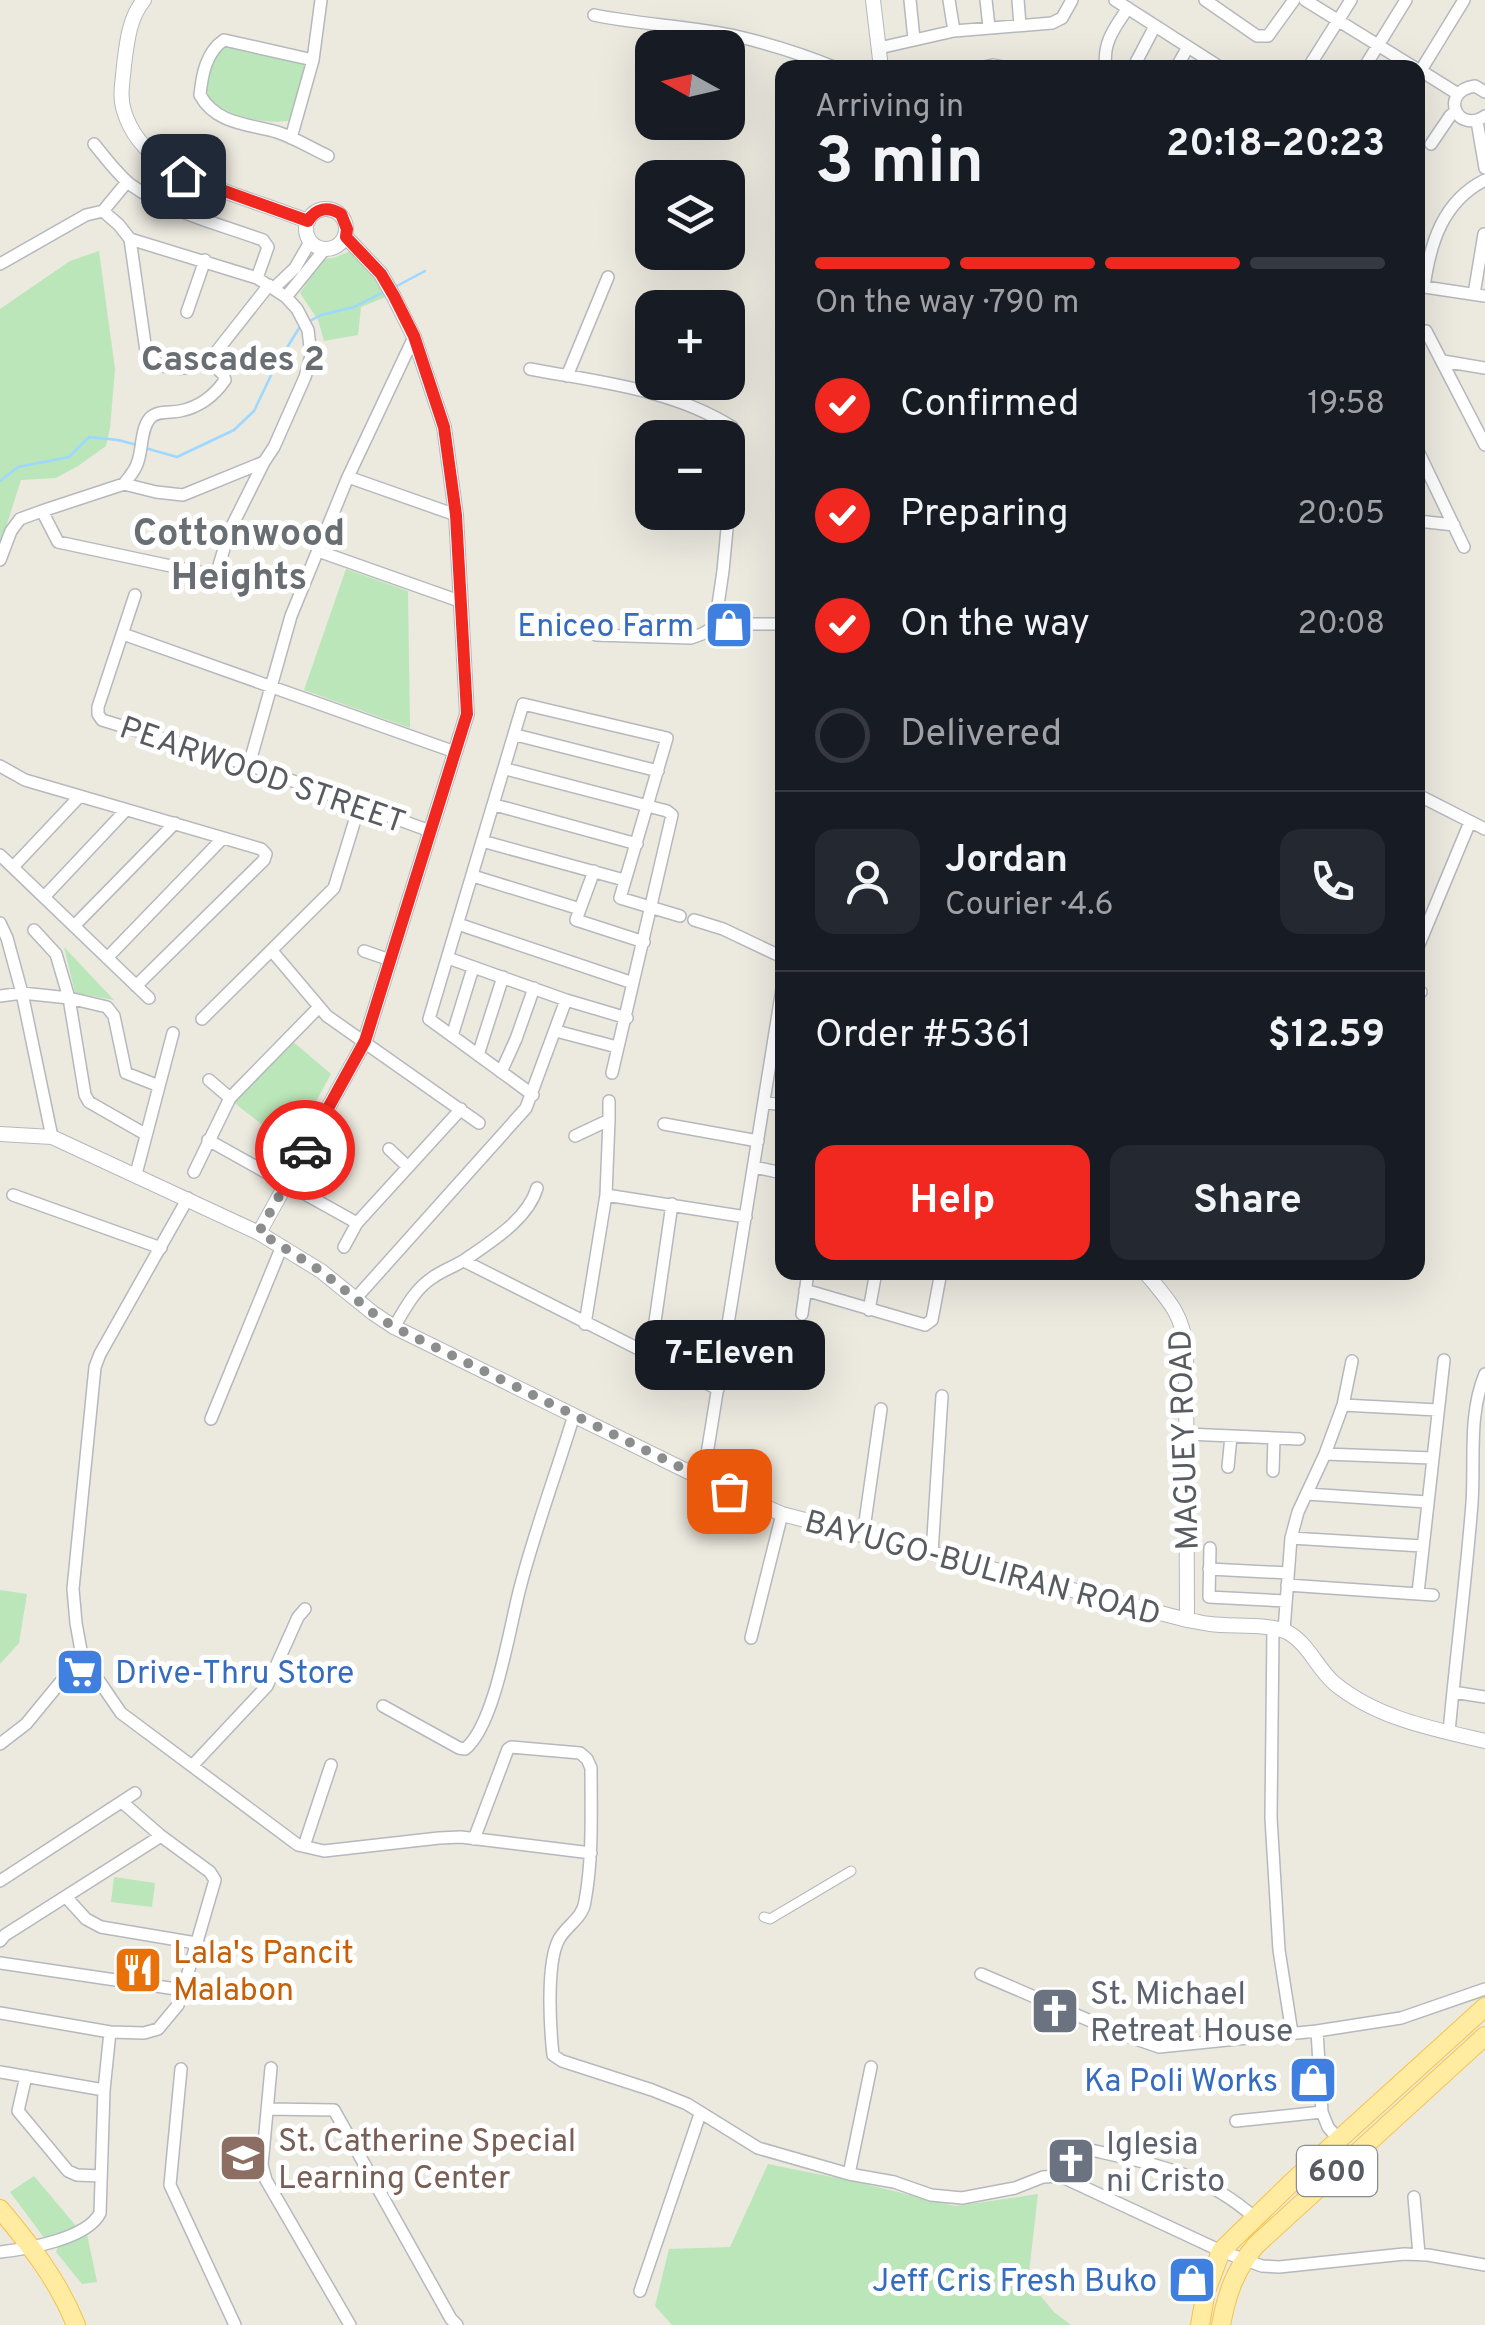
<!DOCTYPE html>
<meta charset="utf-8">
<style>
body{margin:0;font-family:Overpass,sans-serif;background:#242831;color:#f1f3f6;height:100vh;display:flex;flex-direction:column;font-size:38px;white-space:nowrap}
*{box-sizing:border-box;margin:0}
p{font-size:32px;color:#9ea1a6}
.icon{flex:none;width:55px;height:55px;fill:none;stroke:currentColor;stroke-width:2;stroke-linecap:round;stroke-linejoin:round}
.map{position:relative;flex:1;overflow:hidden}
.side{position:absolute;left:775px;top:60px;width:650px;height:1220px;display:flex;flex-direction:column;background:#171b24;border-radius:20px;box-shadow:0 10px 40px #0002}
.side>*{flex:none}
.needle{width:65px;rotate:278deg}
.tools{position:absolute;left:635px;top:30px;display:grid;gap:20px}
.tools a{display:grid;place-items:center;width:110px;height:110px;border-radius:20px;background:#171b24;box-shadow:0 10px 40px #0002;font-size:50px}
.pin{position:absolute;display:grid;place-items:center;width:85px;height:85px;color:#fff;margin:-42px;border-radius:20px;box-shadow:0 5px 15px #0006}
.courier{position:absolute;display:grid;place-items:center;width:100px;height:100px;margin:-50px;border:8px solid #f02820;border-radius:50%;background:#fff;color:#222;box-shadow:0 2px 12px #0007}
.bubble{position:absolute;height:70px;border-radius:20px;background:#171b24;box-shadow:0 10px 40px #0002;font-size:32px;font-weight:700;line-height:70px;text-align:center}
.summary em{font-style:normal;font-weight:700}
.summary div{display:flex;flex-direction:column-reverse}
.summary{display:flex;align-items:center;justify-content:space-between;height:170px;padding:0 40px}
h1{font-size:65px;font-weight:700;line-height:75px}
.bar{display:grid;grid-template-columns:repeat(4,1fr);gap:15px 10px;align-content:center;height:120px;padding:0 40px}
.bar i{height:12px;border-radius:8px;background:#363941}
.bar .on{background:#f02820}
.bar p{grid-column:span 4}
.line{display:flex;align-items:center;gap:25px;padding:0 40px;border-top:2px solid #363941}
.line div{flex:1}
.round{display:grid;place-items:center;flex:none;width:105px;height:105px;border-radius:20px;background:#242831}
ol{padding:0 40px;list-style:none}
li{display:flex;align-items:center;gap:30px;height:110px}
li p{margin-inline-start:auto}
li .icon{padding:10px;border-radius:50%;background:#f02820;color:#fff;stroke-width:4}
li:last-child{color:#9ea1a6}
li i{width:55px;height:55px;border:5px solid #363941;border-radius:50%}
.cta{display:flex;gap:20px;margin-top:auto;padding:20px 40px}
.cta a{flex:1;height:115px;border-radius:20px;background:#f02820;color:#fff;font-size:40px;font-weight:700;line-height:115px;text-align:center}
.cta a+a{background:#242831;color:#f1f3f6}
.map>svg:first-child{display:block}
.green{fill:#bbe6b9}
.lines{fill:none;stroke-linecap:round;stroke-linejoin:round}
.stream{stroke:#9cd8ff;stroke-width:2.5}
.pedestrian-casing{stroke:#b5b8bd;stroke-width:11}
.minor-casing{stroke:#b5b8bd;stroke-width:14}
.tertiary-casing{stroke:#b5b8bd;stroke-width:16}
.primary-casing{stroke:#f7c14c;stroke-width:20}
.pedestrian{stroke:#fff;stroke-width:9}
.minor{stroke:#fff;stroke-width:11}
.tertiary{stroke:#fff;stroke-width:14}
.primary{stroke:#ffeca1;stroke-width:18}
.done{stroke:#8c8d8d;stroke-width:10;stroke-dasharray:0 18}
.route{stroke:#f02820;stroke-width:12}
.labels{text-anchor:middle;stroke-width:10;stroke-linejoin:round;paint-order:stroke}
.shield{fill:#fff;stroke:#8a8d90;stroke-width:2.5}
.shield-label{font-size:30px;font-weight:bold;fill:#585c61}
.shop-label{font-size:32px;fill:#366cbe;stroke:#fff;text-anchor:end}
.street-label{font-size:32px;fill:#585c61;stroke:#fff}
.food-label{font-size:32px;fill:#c56008;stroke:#fff;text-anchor:start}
.worship-label{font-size:32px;fill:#5b616d;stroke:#fff;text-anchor:start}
.education-label{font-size:32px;fill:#785e54;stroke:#fff;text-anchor:start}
.neighbourhood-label{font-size:35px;font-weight:bold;fill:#696e73;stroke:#fff}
.quarter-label{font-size:38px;font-weight:bold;fill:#696e73;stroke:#fff}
</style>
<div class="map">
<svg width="1485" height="2325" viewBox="0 0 1485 2325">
<rect width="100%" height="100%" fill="#ece9df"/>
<!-- green -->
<path class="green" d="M229 46 303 62 308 67 291 120C271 126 213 116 207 92 204 82 210 70 213 62 217 52 219 49 229 46Z
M99 251 115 369 110 428 106 446 78 466 56 478 21 480 0 546V309L70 261Z
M351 251 367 264 388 296 361 307 358 335 324 341 318 320 300 293 322 259 333 258Z
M346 569 408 591 410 728 304 690Z
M64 947 114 1000 75 993Z
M291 1040 331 1074 291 1147 233 1102Z
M0 1590 27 1594 19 1643 0 1664Z
M114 1877 155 1883 152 1907 111 1902Z
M768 2164 857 2182 955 2206 1038 2194 1028 2281 1054 2312 1071 2325H672L655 2306 669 2249 730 2247Z
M34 2176 76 2226 52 2239H45L10 2192Z
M83 2234H87L97 2282 82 2284 56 2252 58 2246Z"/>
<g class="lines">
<!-- stream -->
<path class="stream" d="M395 287 425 271
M308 322 321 315 354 307 384 292
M145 448 177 457 234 430 254 411 275 367 301 325
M0 481 18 467 69 457 89 437 118 440 137 445"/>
<!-- pedestrian casing -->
<g class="pedestrian-casing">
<path id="pedestrian" d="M764 1917 770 1919 851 1871"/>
</g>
<!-- minor casing -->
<g class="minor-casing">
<path id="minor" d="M910 0 914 39
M949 0 954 31
M986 0 989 27
M1018 0 1020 25
M1115 0 1221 68
M1205 0 1257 36H1268L1294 0
M1305 0 1415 68
M594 15C642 25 693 26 740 37 773 45 805 55 836 68
M879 48 954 31 1052 23 1062 18 1072 0
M313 60 224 40C206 52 202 75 200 95 216 124 248 124 277 132 295 138 311 148 328 156
M980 68 993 65 1008 68
M1106 68C1102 43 1115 27 1128 8
M1133 68 1155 26
M1176 68 1188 47
M1308 68 1351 0
M1364 68 1406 0
M1418 69 1458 94
M1418 75 1464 0
M1485 92 1475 86C1439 91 1456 135 1485 116
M1477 121 1485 168
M291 138 313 60 321 0
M94 144C105 157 117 174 131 185 169 212 219 224 263 240L268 247 257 278
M1431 144 1450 116 1456 111
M130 239 147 358C165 371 189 371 209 361L269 285
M0 264 86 215 103 211 127 182
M1418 286 1485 296
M1424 287C1430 243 1443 201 1485 180
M274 288 295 268 310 242
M1474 294 1484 234
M286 297 324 250
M187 312 205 260
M1418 333 1426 331 1485 445
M1443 361 1485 368
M530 369C598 382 672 389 732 427L736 434 723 571 718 605 719 624H782
M567 376 608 277
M1418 451 1464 547
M348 477 456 515
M124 484C128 478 135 471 137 464 143 450 140 430 150 418 158 410 170 413 180 411 200 407 214 396 225 380L223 374 209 361
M42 511 58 542 213 575 217 572 229 532 264 462
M1418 521 1454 525
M318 551 462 602
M0 560 11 531 20 519 42 511 124 484 156 492 183 495 264 462 274 447 305 377 311 356 308 330 297 309 286 297 257 278 130 239 119 225 103 211
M135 595 98 707V714L102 720 249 765 430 831
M123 634 455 752
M596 635 691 638 702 634 719 624
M516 735 658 771
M249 765 291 616 348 477 414 337
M0 766 25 780 261 849 266 854 264 860 136 986
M506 769 667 811 672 815 612 1073
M1418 795 1485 829
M495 805 637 844
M482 841 624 880
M0 855 149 998
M13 867 79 797
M594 871 576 920 644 942
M473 876 580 909
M44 897 126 810
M694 920 723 929 782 957
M0 923 7 938 22 993 52 1137
M458 924 633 983
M74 926 175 823
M34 930 56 954 69 998 85 1095 89 1102 145 1134
M1418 947 1470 822
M272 951 327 1016 479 1123
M364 951 390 960
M107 958 223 838
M448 958 566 1000 627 1018
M1418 992H1421
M0 996 22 993 69 998 107 1007 114 1016 126 1073 159 1086
M202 1019 334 888 359 807
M556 1031 617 1047
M452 1036 473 968
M478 1055 503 977
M501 1072 516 1039 534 988
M209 1080 230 1098
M533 1095 429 1019 523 704 667 738 620 898 680 916
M764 1102 782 1105
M609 1120V1101
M664 1124 758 1141
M575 1136 609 1120 606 1195 585 1324
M208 1140 357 1223
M389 1149 408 1167
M754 1167 782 1173
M194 1172 230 1098 319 1007
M136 1174 173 1033
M13 1195 161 1248
M606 1195 746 1217
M188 1198 100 1354 95 1367 73 1589 76 1623 82 1656 121 1713 298 1845 324 1851 439 1838 461 1837 591 1853
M344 1247 357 1223 461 1109
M464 1261 718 1389
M805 1290 925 1325 932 1320 941 1272
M356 1298 526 1108 566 1000
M869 1310 876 1272
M802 1314 808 1272
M394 1327C405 1309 414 1290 432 1278 443 1270 456 1266 466 1259 492 1241 528 1219 537 1188
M650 1356 672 1204
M1343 1405 1438 1410
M211 1419 282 1246
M1186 1434 1299 1439
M1325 1454 1432 1458
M1228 1467 1231 1436
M1273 1471 1274 1438
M703 1479 782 989
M1307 1494 1427 1502
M863 1536 881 1409
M1291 1538 1422 1546
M1210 1548 1209 1597 1286 1601
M932 1553 942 1396
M1209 1569 1288 1573
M1287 1585 1433 1595
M1418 1593 1444 1360
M1273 1629 1271 1818 1279 1950 1292 2033
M1284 1630 1291 1538 1298 1512 1325 1454 1343 1405 1352 1361
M751 1638 782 1514
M1453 1692 1485 1697
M383 1706 459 1748 465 1749C496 1724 510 1623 521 1584 536 1527 557 1471 574 1415
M1449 1732C1456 1656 1466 1580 1472 1503 1475 1460 1468 1415 1485 1374
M0 1744 26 1724 82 1656
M192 1766 267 1686 298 1617 305 1609
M474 1839 508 1749 511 1747 580 1753 587 1759 591 1768C591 1812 593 1858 585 1901 583 1918 567 1925 559 1939 546 1963 550 2027 553 2055L562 2061 652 2090 687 2104 758 2148 849 2174 871 2067
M304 1846 331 1765
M0 1881 135 1793
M66 1897 86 1919 101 1927 196 1943
M0 1941 5 1935 161 1836
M0 1963 183 1990
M981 1974 1121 2034 1159 2047 1317 2031 1401 2018 1485 1989
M0 2013 110 2032 144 2033 158 2029 178 2005 183 1990 215 1880 210 1872 161 1836 122 1802
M1317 2031 1322 2112 1328 2127 1339 2140
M271 2068 262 2165 266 2180 350 2325
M181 2069 170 2185 235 2325
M0 2072 104 2090
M26 2076 18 2111 68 2171 77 2175 101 2176
M267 2109 334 2110 451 2319 457 2325
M1236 2121 1322 2112
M1091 2150C1154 2164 1205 2173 1255 2218
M849 2174 894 2182 931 2195 962 2198 1015 2188 1043 2177 1060 2176 1221 2251 1262 2266 1279 2267 1404 2254 1428 2255 1485 2265
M1414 2197 1419 2254
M0 2252C27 2249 87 2239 100 2213L104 2090 110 2032
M640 2291 700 2114"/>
</g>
<!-- tertiary casing -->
<g class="tertiary-casing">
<path id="tertiary" d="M144 0C129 18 127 42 124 65 123 80 119 96 124 111 139 162 191 179 235 195 260 204 284 212 308 221
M873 0 881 68
M306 229a20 20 0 1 1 40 0a20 20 0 1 1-40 0Z
M0 1134 52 1137 259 1233 321 1271 373 1313 394 1327 703 1479 782 1514 1187 1620C1195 1621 1202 1623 1210 1624 1231 1627 1269 1623 1287 1632 1308 1643 1317 1668 1334 1683 1376 1718 1433 1729 1485 1741
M259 1233 365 1041 467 714 456 515 444 427 414 337 394 297 381 274 346 237
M1145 1272C1167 1299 1182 1312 1186 1348L1187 1620"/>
</g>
<!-- primary casing -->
<g class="primary-casing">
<path id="primary" d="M0 2209C30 2245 58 2280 76 2325
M1200 2325 1206 2291 1221 2251 1292 2182 1485 2007
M1221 2325C1227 2293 1235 2270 1256 2245L1485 2036"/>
</g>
<!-- pedestrian -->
<use href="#pedestrian" class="pedestrian"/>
<!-- minor -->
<use href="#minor" class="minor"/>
<!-- tertiary -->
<use href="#tertiary" class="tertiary"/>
<!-- primary -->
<use href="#primary" class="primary"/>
</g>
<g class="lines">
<!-- done -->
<path class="done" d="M305 1150 259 1232 321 1271 373 1313 394 1327 729 1491"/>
<!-- route -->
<path class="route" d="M183 176 308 221C316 208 328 206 341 214L347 229 346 237 381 274 394 296 414 336 444 427 456 515 467 714 365 1041 305 1150"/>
</g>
<!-- icons -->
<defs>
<g id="shop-square" transform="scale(2.5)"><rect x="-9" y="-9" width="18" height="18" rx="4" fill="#3f7fe0" stroke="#fff"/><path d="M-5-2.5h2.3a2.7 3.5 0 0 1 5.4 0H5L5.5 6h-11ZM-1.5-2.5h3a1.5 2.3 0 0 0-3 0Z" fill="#fff"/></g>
<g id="supermarket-square" transform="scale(2.5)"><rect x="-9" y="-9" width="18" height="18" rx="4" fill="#3f7fe0" stroke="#fff"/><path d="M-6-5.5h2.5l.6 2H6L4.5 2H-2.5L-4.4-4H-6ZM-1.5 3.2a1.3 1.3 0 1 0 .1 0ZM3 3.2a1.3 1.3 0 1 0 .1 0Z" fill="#fff"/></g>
<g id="restaurant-square" transform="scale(2.5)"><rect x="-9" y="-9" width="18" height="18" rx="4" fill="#e8710a" stroke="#fff"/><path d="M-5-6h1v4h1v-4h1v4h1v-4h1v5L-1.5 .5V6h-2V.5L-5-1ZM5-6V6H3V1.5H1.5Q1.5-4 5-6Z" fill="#fff"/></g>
<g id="church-square" transform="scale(2.5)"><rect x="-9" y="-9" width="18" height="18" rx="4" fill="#6b7280" stroke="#fff"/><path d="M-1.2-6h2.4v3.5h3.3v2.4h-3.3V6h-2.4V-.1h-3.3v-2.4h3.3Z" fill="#fff"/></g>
<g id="school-square" transform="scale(2.5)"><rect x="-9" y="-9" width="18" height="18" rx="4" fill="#8d6e63" stroke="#fff"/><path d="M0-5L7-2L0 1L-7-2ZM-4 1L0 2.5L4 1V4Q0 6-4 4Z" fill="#fff"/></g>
</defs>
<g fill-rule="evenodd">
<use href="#shop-square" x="729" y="625"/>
<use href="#supermarket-square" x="80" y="1672"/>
<use href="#restaurant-square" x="138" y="1970"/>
<use href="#church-square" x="1055" y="2011"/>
<use href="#shop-square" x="1313" y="2080"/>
<use href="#school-square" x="243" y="2158"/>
<use href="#church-square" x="1071" y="2161"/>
<use href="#shop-square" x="1192" y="2280"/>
</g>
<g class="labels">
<!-- shield labels -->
<rect class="shield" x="1297" y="2146" width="80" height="50" rx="8"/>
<g class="shield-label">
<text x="1337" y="2181">600</text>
</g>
<!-- shop labels -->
<g class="shop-label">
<text x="694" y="636">Eniceo Farm</text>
<text x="115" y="1683" text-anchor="start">Drive-Thru Store</text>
<text x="1278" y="2091">Ka Poli Works</text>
<text x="1157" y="2291">Jeff Cris Fresh Buko</text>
</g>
<!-- street labels -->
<g class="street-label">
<text transform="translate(263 774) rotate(19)" y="11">PEARWOOD STREET</text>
<text transform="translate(1183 1440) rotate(-92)" y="11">MAGUEY ROAD</text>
<text transform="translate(983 1567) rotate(15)" y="11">BAYUGO-BULIRAN ROAD</text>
</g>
<!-- food labels -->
<g class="food-label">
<text x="173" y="1963">Lala's Pancit<tspan x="173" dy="37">Malabon</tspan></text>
</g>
<!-- worship labels -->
<g class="worship-label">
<text x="1090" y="2004">St. Michael<tspan x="1090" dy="37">Retreat House</tspan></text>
<text x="1106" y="2154">Iglesia<tspan x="1106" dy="37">ni Cristo</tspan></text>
</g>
<!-- education labels -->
<g class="education-label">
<text x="278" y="2151">St. Catherine Special<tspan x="278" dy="37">Learning Center</tspan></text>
</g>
<!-- neighbourhood labels -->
<g class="neighbourhood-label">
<text x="233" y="370">Cascades 2</text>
</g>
<!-- quarter labels -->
<g class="quarter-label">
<text x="239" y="545">Cottonwood<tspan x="239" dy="44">Heights</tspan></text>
</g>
</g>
</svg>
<div class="tools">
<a><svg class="needle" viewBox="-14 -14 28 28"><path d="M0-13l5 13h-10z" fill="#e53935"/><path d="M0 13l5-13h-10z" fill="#9ea1a6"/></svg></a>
<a><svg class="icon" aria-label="layers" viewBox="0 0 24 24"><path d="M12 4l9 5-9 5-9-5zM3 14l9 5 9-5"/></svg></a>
<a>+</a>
<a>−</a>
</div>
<div class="pin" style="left:729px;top:1491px;background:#ea580c"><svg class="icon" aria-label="bag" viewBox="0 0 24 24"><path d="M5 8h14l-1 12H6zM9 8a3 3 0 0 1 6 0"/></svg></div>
<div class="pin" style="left:183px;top:176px;background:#1f2937"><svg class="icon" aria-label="home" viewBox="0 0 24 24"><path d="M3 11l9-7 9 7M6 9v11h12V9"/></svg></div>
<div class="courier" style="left:305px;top:1150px"><svg class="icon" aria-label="car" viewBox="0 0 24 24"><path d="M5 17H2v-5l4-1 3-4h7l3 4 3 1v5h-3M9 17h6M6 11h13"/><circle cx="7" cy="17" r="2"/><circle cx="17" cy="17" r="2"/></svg></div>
<div class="bubble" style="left:635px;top:1320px;width:190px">7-Eleven</div>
<section class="side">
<div class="summary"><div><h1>3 min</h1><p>Arriving in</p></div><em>20:18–20:23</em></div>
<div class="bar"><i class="on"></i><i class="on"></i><i class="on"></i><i></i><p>On the way · 790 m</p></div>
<ol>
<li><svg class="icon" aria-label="check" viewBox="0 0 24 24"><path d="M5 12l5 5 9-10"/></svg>Confirmed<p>19:58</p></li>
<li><svg class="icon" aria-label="check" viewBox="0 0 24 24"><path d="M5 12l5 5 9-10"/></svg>Preparing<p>20:05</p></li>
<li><svg class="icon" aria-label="check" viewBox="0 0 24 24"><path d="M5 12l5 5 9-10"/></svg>On the way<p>20:08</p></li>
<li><i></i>Delivered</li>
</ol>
<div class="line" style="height:180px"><a class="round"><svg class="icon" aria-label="person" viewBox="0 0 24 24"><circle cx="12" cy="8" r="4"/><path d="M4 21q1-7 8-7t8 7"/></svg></a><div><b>Jordan</b><p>Courier · 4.6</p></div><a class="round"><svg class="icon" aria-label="phone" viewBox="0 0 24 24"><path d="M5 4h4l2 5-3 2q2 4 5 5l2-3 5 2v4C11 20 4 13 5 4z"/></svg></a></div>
<div class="line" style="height:130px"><div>Order #5361</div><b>$12.59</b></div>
<div class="cta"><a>Help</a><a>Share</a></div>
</section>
</div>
